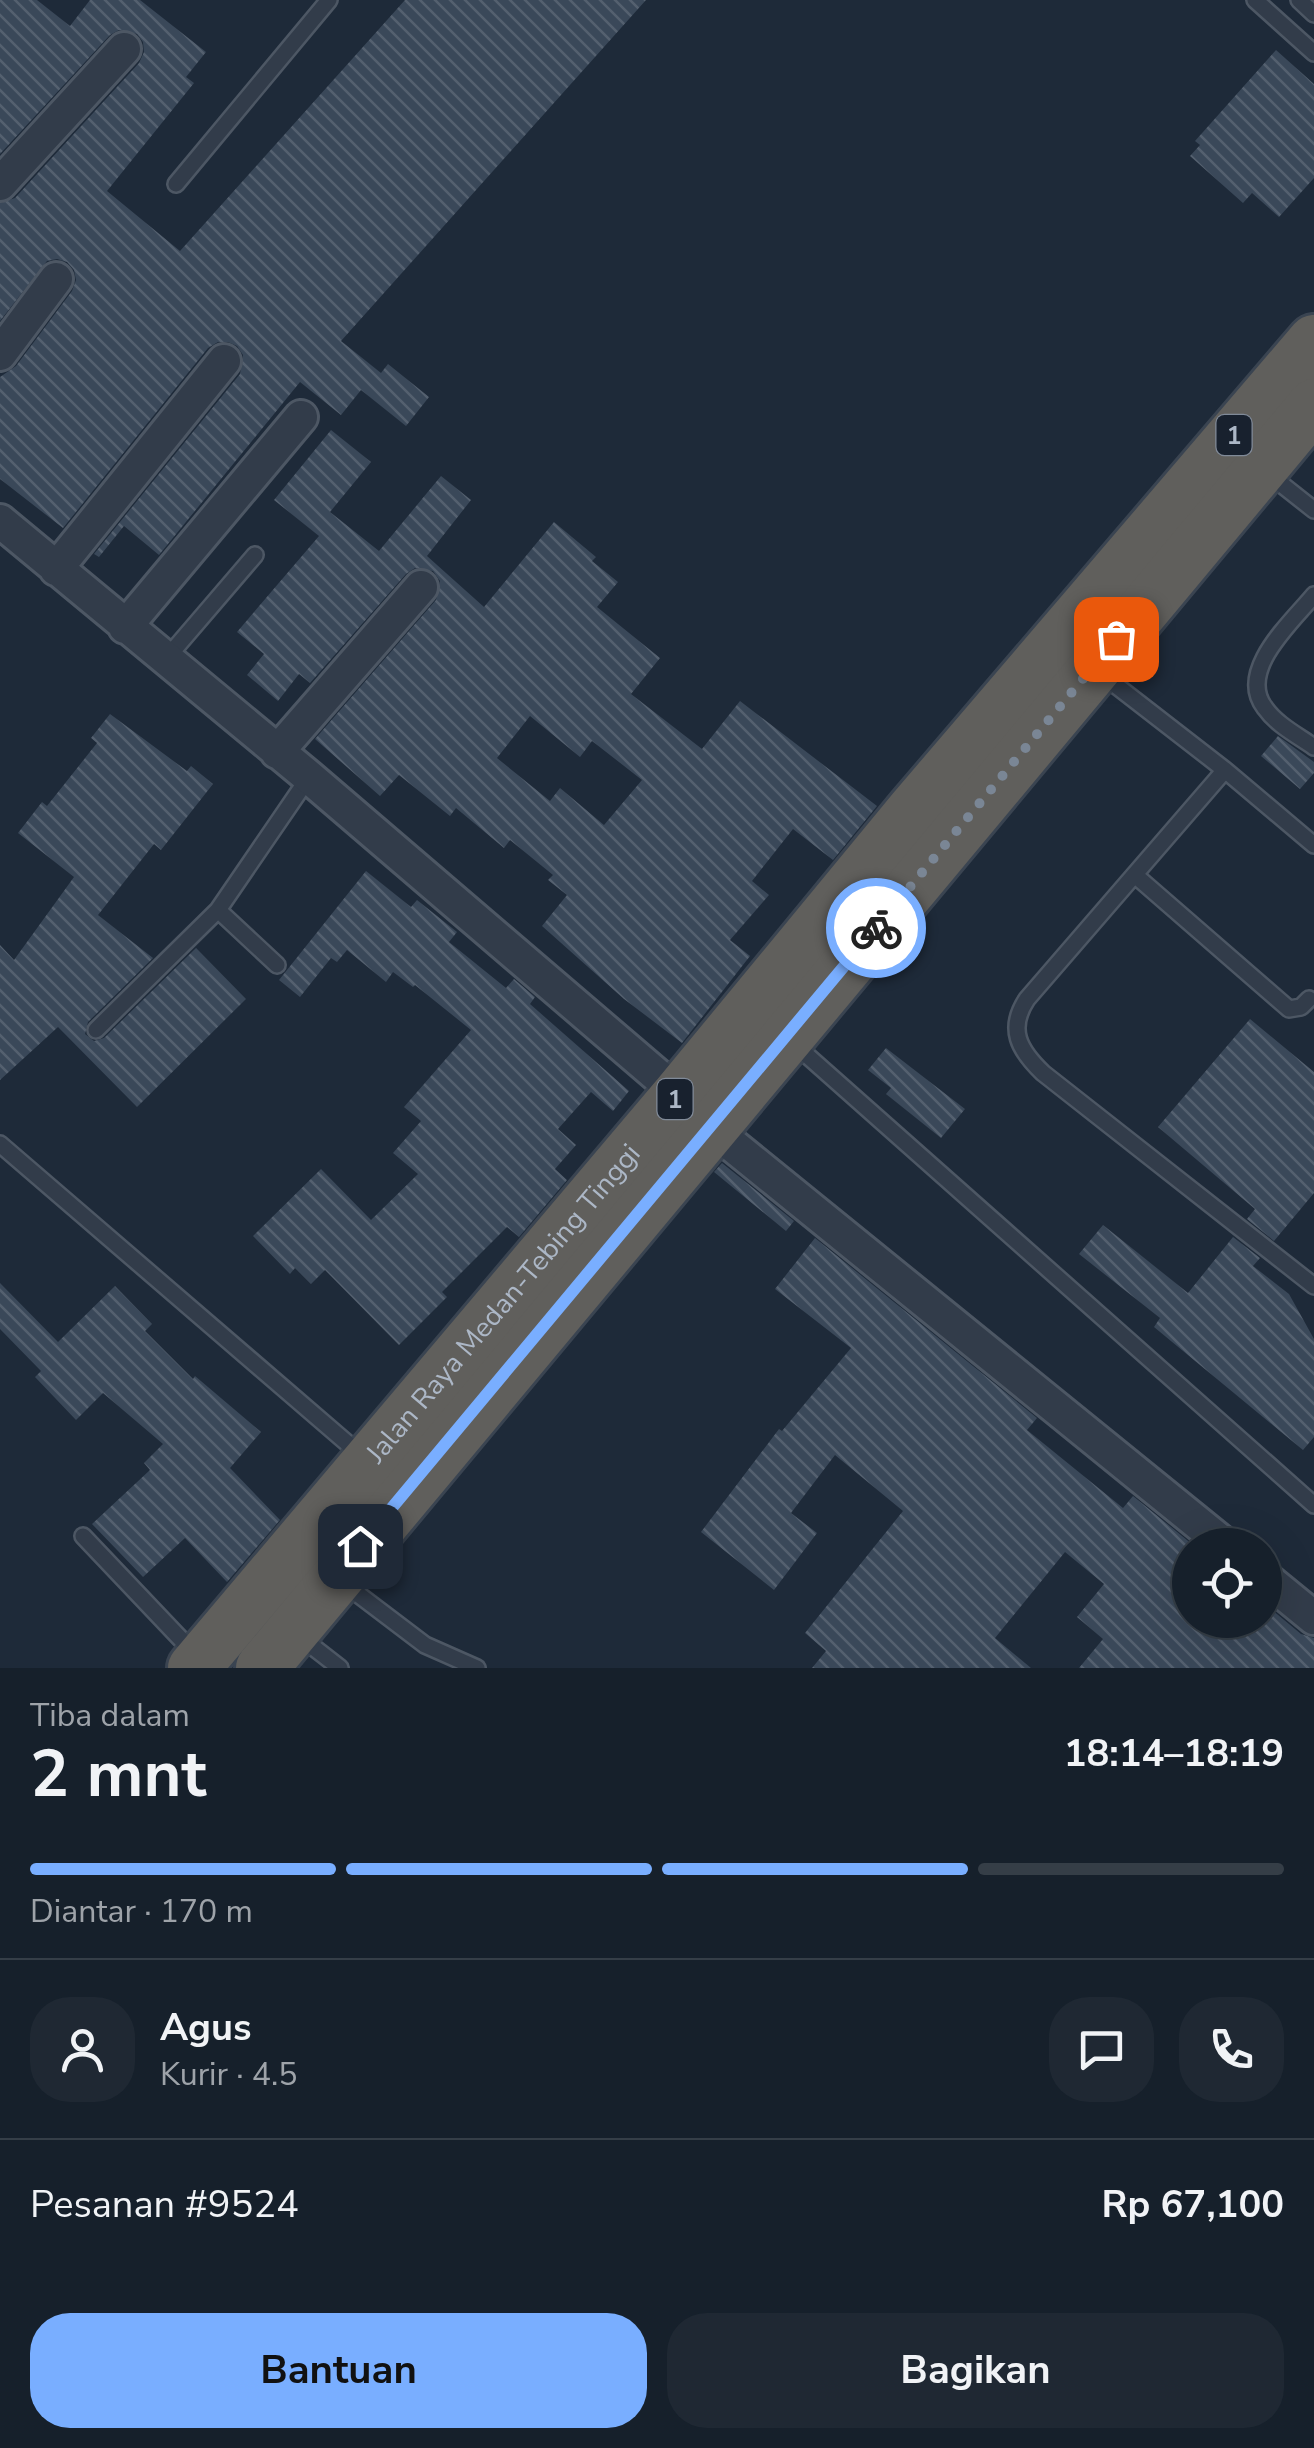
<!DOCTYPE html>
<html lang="id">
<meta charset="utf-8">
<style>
body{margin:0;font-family:"Nunito Sans",sans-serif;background:#1f2833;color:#f1f3f6;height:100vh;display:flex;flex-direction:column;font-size:38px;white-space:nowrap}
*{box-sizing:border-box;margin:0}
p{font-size:32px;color:#9ea3a9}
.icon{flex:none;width:55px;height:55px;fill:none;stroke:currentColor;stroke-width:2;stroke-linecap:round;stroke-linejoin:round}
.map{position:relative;height:1668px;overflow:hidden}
.side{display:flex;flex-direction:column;background:#16202b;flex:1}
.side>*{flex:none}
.tools{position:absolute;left:1172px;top:1528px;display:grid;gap:20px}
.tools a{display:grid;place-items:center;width:110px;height:110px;border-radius:50%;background:#16202b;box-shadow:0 10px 40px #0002,0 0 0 2px #353e47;font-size:50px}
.pin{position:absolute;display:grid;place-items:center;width:85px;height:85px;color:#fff;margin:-42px;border-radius:20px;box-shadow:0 5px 15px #0006}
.courier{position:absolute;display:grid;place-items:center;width:100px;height:100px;margin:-50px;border:8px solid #79aeff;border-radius:50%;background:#fff;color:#222;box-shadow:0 2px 12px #0007}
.overview em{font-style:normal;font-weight:700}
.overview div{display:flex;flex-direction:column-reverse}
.overview{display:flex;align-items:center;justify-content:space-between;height:170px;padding:0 30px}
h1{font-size:65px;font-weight:700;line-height:75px}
.bar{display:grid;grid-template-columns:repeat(4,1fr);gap:15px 10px;align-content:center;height:120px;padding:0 30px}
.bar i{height:12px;border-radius:8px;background:#353e47}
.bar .current{background:#79aeff}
.bar p{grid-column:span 4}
.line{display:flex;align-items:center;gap:25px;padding:0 30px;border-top:2px solid #353e47}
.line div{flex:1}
.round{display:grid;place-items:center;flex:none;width:105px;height:105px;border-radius:40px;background:#1f2833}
.cta{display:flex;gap:20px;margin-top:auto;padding:20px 30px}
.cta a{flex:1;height:115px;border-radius:40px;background:#79aeff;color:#111;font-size:40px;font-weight:700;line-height:115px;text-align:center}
.cta a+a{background:#1f2833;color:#f1f3f6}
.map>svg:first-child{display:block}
.building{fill:url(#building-back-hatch);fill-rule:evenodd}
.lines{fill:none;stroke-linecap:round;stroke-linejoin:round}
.service-casing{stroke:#4d5764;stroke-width:20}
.minor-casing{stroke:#4d5764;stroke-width:38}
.trunk-casing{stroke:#3a4451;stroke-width:58}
.service{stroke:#323c4a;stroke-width:15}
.minor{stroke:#323c4a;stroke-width:32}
.trunk{stroke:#605f5c;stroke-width:52}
.done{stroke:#7a8695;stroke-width:10;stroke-dasharray:0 18}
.route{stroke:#79aeff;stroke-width:12}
.labels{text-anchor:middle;stroke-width:10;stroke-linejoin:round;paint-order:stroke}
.shield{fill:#18212e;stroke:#808a98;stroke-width:2.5}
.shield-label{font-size:25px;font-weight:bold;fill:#acb7c6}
.street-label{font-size:28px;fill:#acb7c6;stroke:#18212e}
</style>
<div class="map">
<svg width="1314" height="1668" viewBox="0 0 1314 1668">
<defs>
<pattern id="building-back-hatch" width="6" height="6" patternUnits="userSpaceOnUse" patternTransform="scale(2.5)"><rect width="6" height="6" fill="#3a4859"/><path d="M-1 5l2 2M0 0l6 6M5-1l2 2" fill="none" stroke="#54606f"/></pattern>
</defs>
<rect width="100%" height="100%" fill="#1e2a39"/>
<!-- building -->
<path class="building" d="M0 0H37L70 26 90 0H140L206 52 186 77 194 83 107 191 180 251 405 0H646L341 341 381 373 388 364 429 397 406 426 361 390 341 415 300 382 159 555 124 526 99 557 94 554 240 374 243 355 237 346 228 342H218L208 348 63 528 0 479V377L16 366 72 291 76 280 74 270 67 262 57 259 47 261 0 321V203L15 198 139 63 144 52 143 42 137 34 119 30 110 35 0 154Z
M1276 50 1314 84V178L1279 217 1252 193 1243 203 1190 156 1200 145 1195 141Z
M331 430 371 462 330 512 379 551 441 476 471 500 427 556 484 607 554 522 596 557 592 561 618 582 597 607 660 658 631 694 702 749 740 701 877 806 833 860 793 829 752 881 769 895 730 940 750 956 682 1043 624 999 542 926 567 895 548 880 553 875 510 840 504 848 456 808 450 816 399 775 380 796 315 739 436 600 440 581 433 571 415 568 406 574 310 683 299 674 278 701 247 675 264 654 237 632 319 536 274 500ZM530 716 580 757 592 741 642 780 604 825 560 788 550 801 497 758Z
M110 714 187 771 191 766 213 784 161 850 154 844 98 915 153 958 88 1022 85 1034 94 1041 104 1038 196 948 246 999 137 1107 58 1027 0 1080V945L14 960 74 877 18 833 42 802 47 806 97 743 91 738Z
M1278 736 1314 762V773L1300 789 1261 756Z
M366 871 411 907 417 900 457 932 449 942 506 988 514 979 535 997 530 1004 629 1091 613 1111 591 1092 558 1129 576 1145 555 1169 567 1180 519 1237 507 1227 442 1292 447 1297 399 1345 325 1270 311 1284 295 1268 290 1274 253 1236 321 1169 371 1220 418 1174 393 1153 421 1121 404 1107 471 1030 415 985 413 987 393 972 386 982 347 950 337 962 331 958 300 997 279 980Z
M1250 1019 1314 1072V1193L1274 1241 1247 1219 1255 1209 1158 1127Z
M886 1048 965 1109 941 1138 886 1094 891 1088 868 1070Z
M722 1163 794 1221 786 1231 714 1172Z
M1103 1225 1188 1293 1233 1237 1260 1258 1253 1266 1289 1294 1314 1339V1437L1303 1450 1154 1327 1160 1318 1079 1254Z
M815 1238 1037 1418 1027 1430 1123 1508 1133 1496 1193 1545H1190V1620H1265V1604L1301 1634 1314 1638V1668H1079L1103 1639 1077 1617 1104 1584 1065 1552 995 1638 1031 1668H812L826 1651 805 1633 903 1511 835 1455 791 1513 817 1533 774 1590 701 1532 779 1429 782 1431 851 1348 775 1289Z
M0 1283 58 1342 115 1286 152 1324 145 1331 193 1379 195 1376 261 1432 230 1468 280 1520 227 1582 185 1538 143 1577 92 1524 150 1470 144 1463 163 1444 103 1393 76 1420 35 1377 41 1371 0 1329Z"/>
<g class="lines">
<!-- service casing -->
<g class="service-casing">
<path id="service" d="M1255 0 1314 53
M1299 0 1314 14
M176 184 329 0
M1266 472 1314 510
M1314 595C1292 622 1236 671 1265 708 1277 725 1297 735 1314 747
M165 660 255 555
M1100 673 1225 770 1314 845
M1225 770 1027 999C1007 1029 1019 1050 1043 1073L1314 1286
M1136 876 1289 1009 1301 1007 1309 999
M218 910 277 965
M96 1030 218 910 309 777
M792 1042 1314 1505
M0 1144 361 1455
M83 1536 194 1653
M342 1582 425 1645 477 1668
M299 1636 340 1668"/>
</g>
<!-- minor casing -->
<g class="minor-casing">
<path id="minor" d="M0 184 124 49
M0 354 56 279
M0 521 309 777 679 1094
M56 569 224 361
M125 627 301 417
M277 752 421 587
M710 1127 1225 1545
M1265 1578 1314 1618"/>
</g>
<!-- trunk casing -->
<g class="trunk-casing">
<g id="trunk">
<path id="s1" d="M194 1668 679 1094 913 810 1314 341"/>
<path d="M262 1668 1314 405"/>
</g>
</g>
<!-- service -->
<use href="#service" class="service"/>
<!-- minor -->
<use href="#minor" class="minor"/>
<!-- trunk -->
<use href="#trunk" class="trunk"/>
</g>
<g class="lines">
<!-- done -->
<path class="done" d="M876 928 1116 639"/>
<!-- route -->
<path class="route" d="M360 1546 876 928"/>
</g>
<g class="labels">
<!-- shield labels -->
<g class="shield">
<rect x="1216.5" y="415" width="35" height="40" rx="8"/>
<rect x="657.5" y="1079" width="35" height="40" rx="8"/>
</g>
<g class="shield-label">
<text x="1234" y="444">1</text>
<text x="675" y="1108">1</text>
</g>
<!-- street labels -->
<g class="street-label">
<text dy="10" stroke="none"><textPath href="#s1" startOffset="478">Jalan Raya Medan-Tebing Tinggi</textPath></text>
</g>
</g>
</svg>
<div class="tools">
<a><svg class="icon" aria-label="locate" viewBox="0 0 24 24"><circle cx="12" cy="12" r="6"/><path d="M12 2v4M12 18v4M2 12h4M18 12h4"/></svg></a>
</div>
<div class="pin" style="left:1116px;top:639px;background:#ea580c"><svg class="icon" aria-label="bag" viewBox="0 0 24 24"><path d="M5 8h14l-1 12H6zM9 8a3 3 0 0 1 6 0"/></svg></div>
<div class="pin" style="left:360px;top:1546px;background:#1f2937"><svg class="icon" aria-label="home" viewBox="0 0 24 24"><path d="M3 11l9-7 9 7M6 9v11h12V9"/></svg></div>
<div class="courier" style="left:876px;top:928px"><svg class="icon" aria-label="bike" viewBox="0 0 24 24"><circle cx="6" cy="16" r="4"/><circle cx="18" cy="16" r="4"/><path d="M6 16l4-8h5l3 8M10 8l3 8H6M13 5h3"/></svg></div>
</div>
<section class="side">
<div class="overview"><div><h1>2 mnt</h1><p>Tiba dalam</p></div><em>18:14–18:19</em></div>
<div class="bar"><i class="current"></i><i class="current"></i><i class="current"></i><i></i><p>Diantar · 170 m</p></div>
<div class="line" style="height:180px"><a class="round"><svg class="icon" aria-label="person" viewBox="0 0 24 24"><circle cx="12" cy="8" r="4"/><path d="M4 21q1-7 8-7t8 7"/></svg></a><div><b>Agus</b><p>Kurir · 4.5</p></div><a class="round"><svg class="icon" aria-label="chat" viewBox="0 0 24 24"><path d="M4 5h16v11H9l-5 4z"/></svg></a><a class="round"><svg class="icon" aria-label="phone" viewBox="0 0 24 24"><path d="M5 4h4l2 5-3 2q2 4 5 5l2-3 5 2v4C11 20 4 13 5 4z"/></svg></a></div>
<div class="line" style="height:130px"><div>Pesanan #9524</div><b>Rp 67,100</b></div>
<div class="cta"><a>Bantuan</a><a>Bagikan</a></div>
</section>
